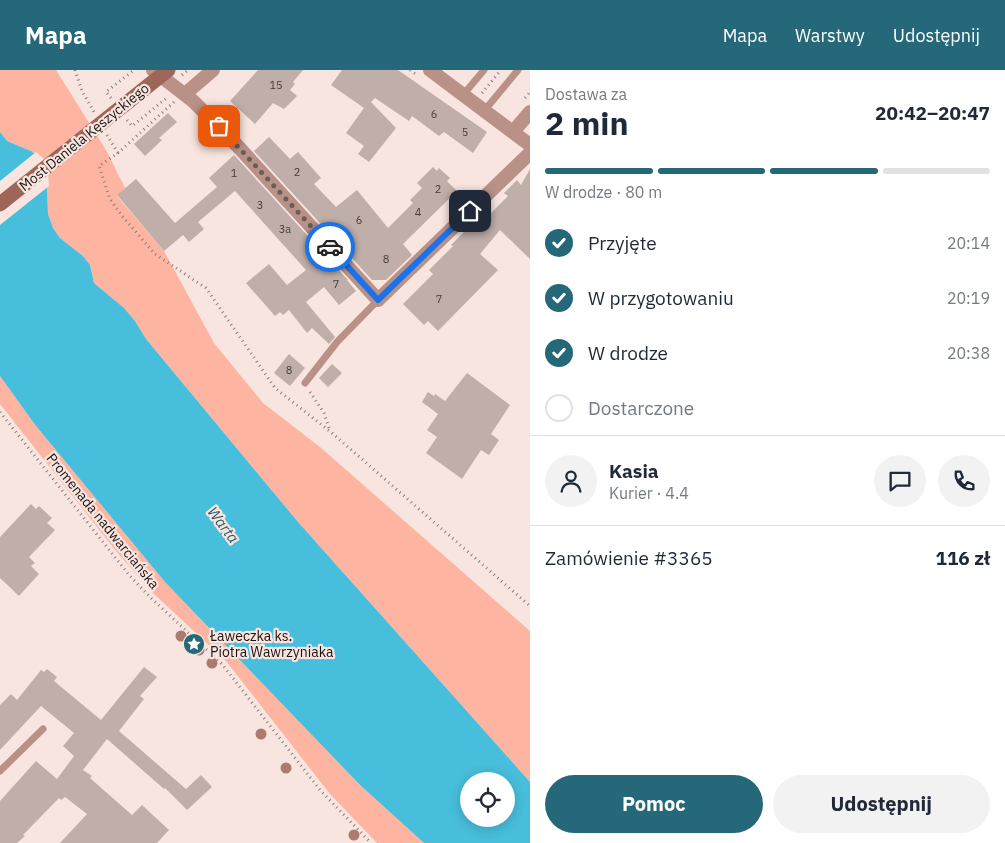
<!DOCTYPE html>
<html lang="pl">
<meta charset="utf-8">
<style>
body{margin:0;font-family:"IBM Plex Sans",sans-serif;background:#f2f2f3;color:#1f2937;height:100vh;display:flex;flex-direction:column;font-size:19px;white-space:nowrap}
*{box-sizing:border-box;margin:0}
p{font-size:16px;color:#747a83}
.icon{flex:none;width:28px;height:28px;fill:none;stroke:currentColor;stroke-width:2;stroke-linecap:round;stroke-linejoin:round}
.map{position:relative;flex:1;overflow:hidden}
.details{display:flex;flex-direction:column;background:#fff;width:475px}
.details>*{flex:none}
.controls{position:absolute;left:460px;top:702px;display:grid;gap:10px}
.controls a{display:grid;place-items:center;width:55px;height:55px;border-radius:50%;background:#fff;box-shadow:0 2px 12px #0003;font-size:25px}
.pin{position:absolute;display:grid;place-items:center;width:42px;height:42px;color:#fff;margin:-21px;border-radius:10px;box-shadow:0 2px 8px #0006}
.courier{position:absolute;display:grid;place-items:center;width:50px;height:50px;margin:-25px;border:4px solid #1a73e8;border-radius:50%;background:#fff;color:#222;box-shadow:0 1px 6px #0007}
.summary em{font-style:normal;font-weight:700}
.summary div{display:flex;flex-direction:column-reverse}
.summary{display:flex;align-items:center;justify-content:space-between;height:85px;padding:0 15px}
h1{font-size:32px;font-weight:700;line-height:38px}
.bar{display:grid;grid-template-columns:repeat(4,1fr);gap:8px 5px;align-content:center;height:60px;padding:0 15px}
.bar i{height:6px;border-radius:4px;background:#e0e1e3}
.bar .active{background:#246879}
.bar p{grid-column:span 4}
.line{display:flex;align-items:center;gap:12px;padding:0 15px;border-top:1px solid #e0e1e3}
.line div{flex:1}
.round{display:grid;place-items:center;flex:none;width:52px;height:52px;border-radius:26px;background:#f2f2f3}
ol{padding:0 15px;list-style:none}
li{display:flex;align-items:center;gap:15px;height:55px}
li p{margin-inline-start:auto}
li .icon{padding:5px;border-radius:50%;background:#246879;color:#fff;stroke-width:4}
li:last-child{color:#747a83}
li i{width:28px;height:28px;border:2px solid #e0e1e3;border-radius:50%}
.cta{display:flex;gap:10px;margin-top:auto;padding:10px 15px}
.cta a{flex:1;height:58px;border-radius:30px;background:#246879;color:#fff;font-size:20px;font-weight:700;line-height:58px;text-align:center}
.cta a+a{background:#f2f2f3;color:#1f2937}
header{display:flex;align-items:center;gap:30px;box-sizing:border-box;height:70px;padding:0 25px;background:#246879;color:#fff}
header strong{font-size:24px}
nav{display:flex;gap:28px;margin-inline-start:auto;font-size:18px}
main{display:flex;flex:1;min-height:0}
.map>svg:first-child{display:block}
.green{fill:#fdb4a1}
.water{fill:#47bedb;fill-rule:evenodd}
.pier{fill:#f8e5e0}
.building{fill:#c0aea9}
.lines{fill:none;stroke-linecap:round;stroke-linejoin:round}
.path{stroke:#8a7d79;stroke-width:3;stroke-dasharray:1 4;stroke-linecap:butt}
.lane{stroke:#b99187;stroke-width:7}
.street{stroke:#b99187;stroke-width:14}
.path-bridge{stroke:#8a7d79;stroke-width:3;stroke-dasharray:1 4;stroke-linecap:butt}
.secondary-bridge{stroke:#9e6658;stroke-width:15}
.tree{fill:#ad7a6e}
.done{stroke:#685d5a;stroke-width:5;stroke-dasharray:0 9}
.route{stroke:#1a73e8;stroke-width:6}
.labels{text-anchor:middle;stroke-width:4.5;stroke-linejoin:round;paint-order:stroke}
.number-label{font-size:11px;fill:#443a38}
.street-label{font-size:14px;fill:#1b1412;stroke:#f8e5e0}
.poi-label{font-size:14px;fill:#1b1412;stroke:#f8e5e0;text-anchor:start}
.water-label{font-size:15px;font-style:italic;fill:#295b67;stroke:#f8e5e0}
</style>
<header>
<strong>Mapa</strong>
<nav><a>Mapa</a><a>Warstwy</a><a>Udostępnij</a></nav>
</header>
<main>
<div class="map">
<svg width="530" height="773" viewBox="0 0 530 773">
<rect width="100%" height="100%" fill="#f8e5e0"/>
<!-- green -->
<path class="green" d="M0 0H56L106 80 125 118 117 126 164 181 214 273 263 333 320 377 530 561V712L298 452 146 269 135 251 124 238 94 213 90 195 83 186 60 168 53 158 48 144 47 127 31 81 7 71 0 62Z
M0 306 36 356 165 512 360 715 424 773H377L330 724 226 591 154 524 116 481 0 334Z"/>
<!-- water -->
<path class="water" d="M0 62 7 71 31 81 41 90 46 102 48 144 53 158 60 168 83 186 90 195 94 213 124 238 135 251 146 269 298 452 530 712V773H424L360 715 165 512 36 356 0 306ZM469 711H506V749H469Z"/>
<!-- pier -->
<path class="pier" d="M36 82 43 88 48 101 49 116 0 155V111Z"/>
<!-- building -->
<path class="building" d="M258 0H303L293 12 295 14 290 20 297 26 284 39 273 33 255 54 230 31Z
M342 0H398L487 62 473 83 444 62 439 66 412 46 409 51 375 28 371 32 396 58 369 92 358 84 364 76 346 63 364 38 331 15Z
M168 43 177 52 159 68 162 70 145 86 134 74Z
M269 67 290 89 298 82 321 108 314 114 336 137 357 120 388 158 413 133 410 130 422 118 417 113 433 97 437 101 439 98 450 108 447 111 457 121 403 174 412 185 386 210H372L254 81Z
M234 85 348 210H347L356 221 339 235 324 217 306 232 335 267 329 274 312 258 307 263 289 240 283 245 280 242 275 246 246 213 269 194 287 215 306 200 235 121 198 152 204 159 189 172 183 165 164 181 117 125 136 109 175 153 217 117 209 108Z
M530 99V189L500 160 480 184 498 200 438 261 428 251 424 255 403 234 433 204 429 200 453 176 451 175 483 143 487 147 508 126 504 123 517 110 521 115Z
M289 284 305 298 290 316 274 303Z
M332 294 342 303 328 317 319 308Z
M467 303 510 335 491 364 499 370 489 385 481 380 462 409 426 383 437 367 427 360 438 344 422 332 428 322 434 326 435 324 445 331Z
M31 434 36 439 39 436 52 448 47 453 55 460 29 487 35 493 31 496 39 504 19 526 0 508V467Z
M144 597 157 607 140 626 144 629 119 661 186 719 201 705 212 717 187 740 165 718 164 719 107 669 83 700 92 706 90 708 132 745 142 735 169 760 157 773H60L87 744 65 727 61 730 59 728 23 765 25 766 17 773H0V731L36 691 57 709 74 686 63 676 74 663 41 636 0 680V635L11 624 17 630 41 600 44 602 47 599 57 607 54 611 101 650Z"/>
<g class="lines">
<!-- path -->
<path class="path" d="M75 0 82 21 94 42
M410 0 417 5
M482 23 501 0
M111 28 106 22 134 0
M525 28 530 22
M174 32 118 83 99 96 110 129 122 146 155 184 206 218 275 318 332 363 530 536
M127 50 132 56 168 27
M107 65 118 83
M310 322 324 343 330 361
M0 342 129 505 151 528 222 594 320 720 371 773"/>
<!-- lane -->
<path class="lane" d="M463 25 484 0
M484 41 518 0
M305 313 337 272 378 230
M0 701 43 659"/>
<!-- street -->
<path class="street" d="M153 0 193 31 233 71 378 230 530 83
M430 0 530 75
M185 24 213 0
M513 62 530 42"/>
<!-- path-bridge -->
<path class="path-bridge" d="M182 5 188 0"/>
<!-- secondary-bridge -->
<path class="secondary-bridge" d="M0 134 168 0"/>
</g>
<!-- trees -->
<g class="tree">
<circle cx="181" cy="566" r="5.5"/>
<circle cx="199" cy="580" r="5.5"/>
<circle cx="212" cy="593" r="5.5"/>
<circle cx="261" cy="664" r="5.5"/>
<circle cx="286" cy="698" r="5.5"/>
<circle cx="354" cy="765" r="5.5"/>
</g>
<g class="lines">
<!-- done -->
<path class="done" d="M219 56 330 177"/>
<!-- route -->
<path class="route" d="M330 177 378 230 470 141"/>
</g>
<!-- icons -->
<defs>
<g id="sight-disc" transform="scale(1.125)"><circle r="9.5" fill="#246879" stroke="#f8e5e0"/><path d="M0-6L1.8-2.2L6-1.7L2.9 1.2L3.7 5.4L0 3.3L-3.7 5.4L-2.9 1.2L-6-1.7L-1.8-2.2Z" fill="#fff"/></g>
</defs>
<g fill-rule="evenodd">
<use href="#sight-disc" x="194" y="574"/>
</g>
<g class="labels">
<!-- number labels -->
<g class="number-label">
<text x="276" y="19">15</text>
<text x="434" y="48">6</text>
<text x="465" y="66">5</text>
<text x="297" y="106">2</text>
<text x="234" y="107">1</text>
<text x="438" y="123">2</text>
<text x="260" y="139">3</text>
<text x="418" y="146">4</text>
<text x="359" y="154">6</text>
<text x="285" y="163">3a</text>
<text x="386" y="193">8</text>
<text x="336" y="218">7</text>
<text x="439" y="233">7</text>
<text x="289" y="304">8</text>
</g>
<!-- street labels -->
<g class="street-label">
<text transform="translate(84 67) rotate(-39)" y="5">Most Daniela Kęszyckiego</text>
<text transform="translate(103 451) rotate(51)" y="5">Promenada nadwarciańska</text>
</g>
<!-- poi labels -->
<g class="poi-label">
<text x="210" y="571">Ławeczka ks.<tspan x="210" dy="16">Piotra Wawrzyniaka</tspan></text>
</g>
<!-- water labels -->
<g class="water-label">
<text transform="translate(223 455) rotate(53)" y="5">Warta</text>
</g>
</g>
</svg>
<div class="controls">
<a><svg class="icon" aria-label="locate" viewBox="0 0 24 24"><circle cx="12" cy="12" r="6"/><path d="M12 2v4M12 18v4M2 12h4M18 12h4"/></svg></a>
</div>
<div class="pin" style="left:219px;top:56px;background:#ea580c"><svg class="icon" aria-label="bag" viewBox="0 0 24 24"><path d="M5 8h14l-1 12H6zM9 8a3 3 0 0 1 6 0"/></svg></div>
<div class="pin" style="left:470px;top:141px;background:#1f2937"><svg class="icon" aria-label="home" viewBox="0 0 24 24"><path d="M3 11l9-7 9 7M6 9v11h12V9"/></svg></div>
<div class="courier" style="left:330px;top:177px"><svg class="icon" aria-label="car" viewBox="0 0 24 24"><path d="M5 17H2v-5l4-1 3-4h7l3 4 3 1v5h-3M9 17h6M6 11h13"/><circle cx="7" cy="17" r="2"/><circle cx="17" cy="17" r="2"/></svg></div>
</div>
<section class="details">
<div class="summary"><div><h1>2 min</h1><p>Dostawa za</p></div><em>20:42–20:47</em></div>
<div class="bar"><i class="active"></i><i class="active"></i><i class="active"></i><i></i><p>W drodze · 80 m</p></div>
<ol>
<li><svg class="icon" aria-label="check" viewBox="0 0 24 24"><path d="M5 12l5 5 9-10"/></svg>Przyjęte<p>20:14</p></li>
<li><svg class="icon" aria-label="check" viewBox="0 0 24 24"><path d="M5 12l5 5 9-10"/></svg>W przygotowaniu<p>20:19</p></li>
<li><svg class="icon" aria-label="check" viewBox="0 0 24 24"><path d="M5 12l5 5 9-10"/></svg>W drodze<p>20:38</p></li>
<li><i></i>Dostarczone</li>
</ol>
<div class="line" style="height:90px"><a class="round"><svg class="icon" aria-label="person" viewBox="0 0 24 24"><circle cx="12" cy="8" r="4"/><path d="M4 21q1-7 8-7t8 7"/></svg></a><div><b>Kasia</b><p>Kurier · 4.4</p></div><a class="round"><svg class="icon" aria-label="chat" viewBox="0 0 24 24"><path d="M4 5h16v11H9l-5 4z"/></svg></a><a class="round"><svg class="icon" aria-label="phone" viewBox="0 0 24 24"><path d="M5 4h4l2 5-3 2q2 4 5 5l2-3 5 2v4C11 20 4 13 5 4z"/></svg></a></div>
<div class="line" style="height:65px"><div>Zamówienie #3365</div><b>116 zł</b></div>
<div class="cta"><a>Pomoc</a><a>Udostępnij</a></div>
</section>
</main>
